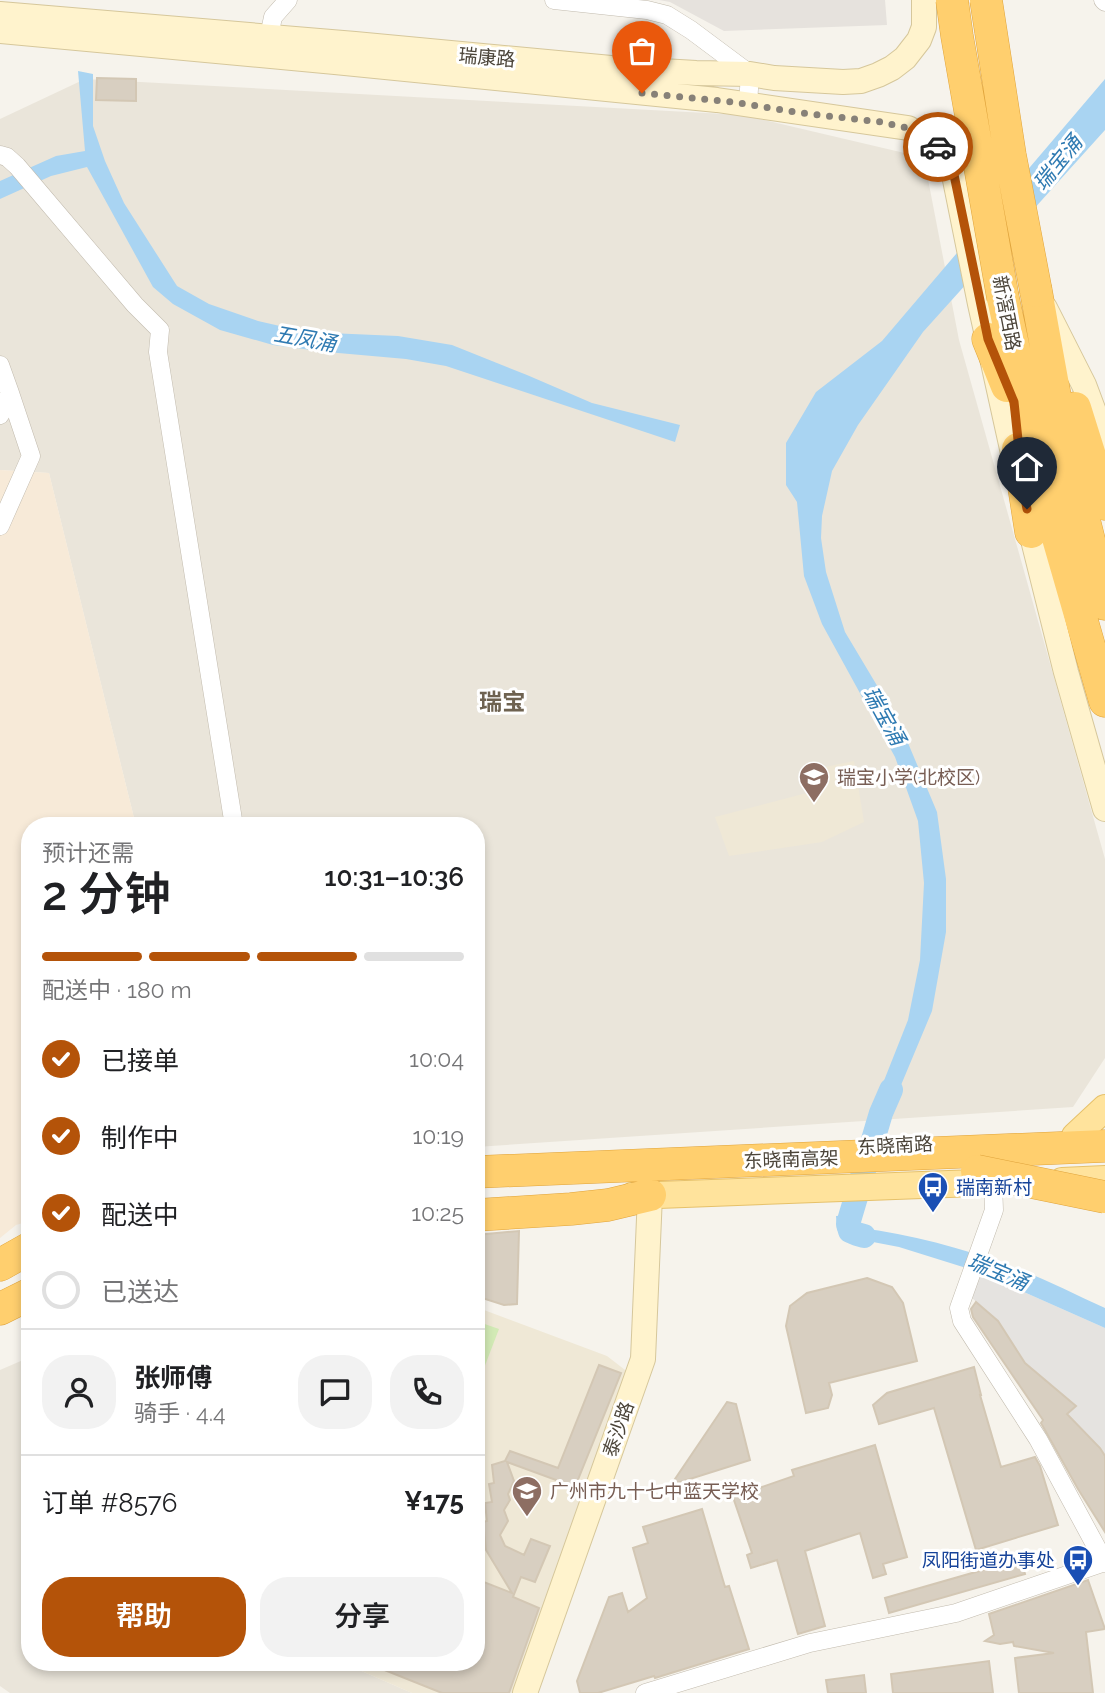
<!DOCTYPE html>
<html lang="zh">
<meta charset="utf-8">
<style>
body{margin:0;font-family:Raleway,"Noto Sans SC",sans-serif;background:#f2f2f2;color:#202124;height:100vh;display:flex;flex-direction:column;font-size:26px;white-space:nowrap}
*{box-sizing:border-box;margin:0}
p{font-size:23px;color:#757577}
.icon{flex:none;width:38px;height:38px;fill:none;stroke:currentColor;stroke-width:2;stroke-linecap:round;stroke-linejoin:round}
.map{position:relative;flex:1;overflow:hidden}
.side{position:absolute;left:21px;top:817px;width:464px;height:854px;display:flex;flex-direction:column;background:#fff;border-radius:28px;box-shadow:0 4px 10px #0003}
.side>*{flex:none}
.pin{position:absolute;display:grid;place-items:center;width:60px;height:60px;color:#fff;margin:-72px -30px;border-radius:50% 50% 50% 0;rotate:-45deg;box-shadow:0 0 7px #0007}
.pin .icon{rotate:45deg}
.courier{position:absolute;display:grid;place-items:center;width:70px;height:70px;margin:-35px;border:5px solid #b45309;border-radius:50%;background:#fff;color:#222;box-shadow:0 2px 9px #0007}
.summary em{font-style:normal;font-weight:600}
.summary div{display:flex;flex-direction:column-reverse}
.summary{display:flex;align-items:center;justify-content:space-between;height:119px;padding:0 21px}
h1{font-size:46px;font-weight:600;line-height:52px}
.bar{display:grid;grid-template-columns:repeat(4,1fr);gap:10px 7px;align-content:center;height:84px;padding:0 21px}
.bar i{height:9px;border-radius:5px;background:#e0e0e0}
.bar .active{background:#b45309}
.bar p{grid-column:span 4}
.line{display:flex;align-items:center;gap:18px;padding:0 21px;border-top:2px solid #e0e0e0}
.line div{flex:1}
.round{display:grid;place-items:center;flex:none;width:74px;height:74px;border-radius:28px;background:#f2f2f2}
ol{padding:0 21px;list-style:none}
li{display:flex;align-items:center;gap:21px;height:77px}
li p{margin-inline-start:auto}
li .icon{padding:7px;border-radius:50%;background:#b45309;color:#fff;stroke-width:4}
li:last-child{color:#757577}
li i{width:38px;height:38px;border:4px solid #e0e0e0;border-radius:50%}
.action{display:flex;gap:14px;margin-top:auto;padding:14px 21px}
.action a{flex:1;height:80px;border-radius:28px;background:#b45309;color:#fff;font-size:28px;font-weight:600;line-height:80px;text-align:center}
.action a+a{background:#f2f2f2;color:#202124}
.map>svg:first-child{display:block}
.residential{fill:#eae5da}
.commercial{fill:#f7ead8}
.industrial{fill:#e6e2dd}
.education{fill:#efe8d6}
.green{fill:#d2eab5}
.parking{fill:#e5e3e0}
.water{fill:#a9d4f2}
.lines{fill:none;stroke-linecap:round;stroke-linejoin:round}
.river{stroke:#a9d4f2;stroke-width:24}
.building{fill:#d8cfc1;stroke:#d3c7b4;stroke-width:2}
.street-casing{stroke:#c2bbae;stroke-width:19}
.secondary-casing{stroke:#d6c79b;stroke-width:26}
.primary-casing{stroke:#e6c16a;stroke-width:28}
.highway-casing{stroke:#e0a43c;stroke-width:33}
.street{stroke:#fff;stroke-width:18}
.secondary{stroke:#fff3cd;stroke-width:24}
.primary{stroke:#ffe39c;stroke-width:26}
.highway{stroke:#ffcf6e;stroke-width:32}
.highway-bridge-casing{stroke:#e0a43c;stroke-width:33;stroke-linecap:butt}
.highway-bridge{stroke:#ffcf6e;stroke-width:32}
.done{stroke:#878178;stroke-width:7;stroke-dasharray:0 12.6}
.route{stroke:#b45309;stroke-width:9}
.labels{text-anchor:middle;stroke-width:6;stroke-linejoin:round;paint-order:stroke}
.street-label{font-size:19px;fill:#4b4439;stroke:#fff}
.education-label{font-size:19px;fill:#785e54;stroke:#fff;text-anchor:start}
.transit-label{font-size:19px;fill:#164399;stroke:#fff;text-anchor:start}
.water-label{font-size:21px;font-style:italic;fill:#2e7ab2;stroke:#fff}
.quarter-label{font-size:23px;font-weight:bold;fill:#6e6250;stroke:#fff}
</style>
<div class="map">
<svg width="1105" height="1693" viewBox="0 0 1105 1693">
<rect width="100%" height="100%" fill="#f6f3ec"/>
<!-- residential -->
<path class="residential" d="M85 79 743 115 913 155 927 174 959 340 1105 859V1058L1073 1107 476 1147V826H136L49 473 0 470V119Z
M30 1357V1662L343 1663 412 1693H10L0 1686V1370Z"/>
<!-- commercial -->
<path class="commercial" d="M0 470 49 473 136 826H30V1221L16 1225 0 1238Z"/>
<!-- industrial -->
<path class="industrial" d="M659 0H885L887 25 724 31 670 2Z"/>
<!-- education -->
<path class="education" d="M854 761 864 822 822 842 729 856 715 817 818 790 815 769Z
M476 1307 607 1356 629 1373 518 1693H412L343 1663 476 1662Z"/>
<!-- green -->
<path class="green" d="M476 1321 499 1329 476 1389Z"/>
<!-- parking -->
<path class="parking" d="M979 1272 1105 1328V1456L1067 1414 1076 1406 1025 1363 998 1321 972 1298Z"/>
<!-- water -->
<path class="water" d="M78 71 93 74V126L105 161 124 203 177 286 209 304 258 321 306 332 398 336 452 345 527 375 592 403 680 425 675 442 446 366 406 359 327 352 273 345 220 330 173 304 153 287 87 167 51 176 0 199V181L56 156 85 151Z
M1105 79V130L923 332 858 425 832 471 822 516 821 538 826 572 845 632 900 724 937 812 946 879V932L932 1011 886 1121H868L908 1020 920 960 924 883 918 821 895 757 822 624 804 576 797 502 786 485V443L816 392 882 341Z
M858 1215 859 1228C911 1234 961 1248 1011 1266 1043 1278 1074 1294 1105 1308V1328L979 1272 899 1247 847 1237 837 1230 836 1216Z"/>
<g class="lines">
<!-- river -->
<path class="river" d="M864 1236 857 1234 850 1231 848 1224 881 1113 891 1090"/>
</g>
<!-- building -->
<path class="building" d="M97 78 136 79V101L96 100Z
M519 1231 517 1304 504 1305 476 1296V1235Z
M867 1278 892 1287 903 1303 917 1361 829 1383 832 1395 828 1408 806 1413 786 1326 790 1306 807 1293Z
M976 1302 998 1321 1025 1363 1076 1406 1067 1414 1100 1448 1105 1456V1532L1078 1489 1041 1423 1043 1420 973 1317 971 1309Z
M599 1365 621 1373 575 1487 507 1462 514 1481 508 1494 510 1500 504 1510 508 1521 500 1535 505 1546 524 1555 531 1539 550 1546 535 1582 521 1577 513 1597 539 1608 509 1693H442L367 1663 476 1662V1579L512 1593 486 1550 483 1522 487 1521 485 1503 492 1502 489 1484 494 1483 492 1465 505 1461 510 1451 558 1468Z
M974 1367 981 1395H980L1001 1467 1035 1457 1040 1466 1058 1525 976 1550 934 1408 879 1424 873 1405 887 1393Z
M727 1402 736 1404 750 1460 671 1485Z
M875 1445 907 1557 883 1564 886 1574 873 1578 860 1533 805 1551 825 1626 798 1634 777 1560 751 1568 747 1555 752 1553 733 1497 794 1476 792 1470Z
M702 1509 725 1587 729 1586 749 1649 655 1678 654 1676 598 1693H580L577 1681 609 1597 622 1593 628 1612 647 1598 633 1548 648 1543 643 1527Z
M1021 1559 1025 1574 889 1613 885 1598Z
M1088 1580 1105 1629 1086 1632 1093 1693H1019L1015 1658 1054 1653 1014 1646 1013 1642 1000 1644 985 1641 994 1635 989 1614Z
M989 1661 993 1693H893L891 1674Z
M864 1675 866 1693H828L826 1680Z"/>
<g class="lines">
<!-- street casing -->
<g class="street-casing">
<path id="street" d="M554 0 647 10 667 15 691 30 750 74 748 104
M1103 0 1105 2
M267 46 273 17 288 0
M0 155 7 157 17 166 135 305 160 330 158 352 234 826
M0 365 10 393
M0 415 10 393 31 456 0 526
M993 1183 994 1210 959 1308 962 1321 1038 1439 1105 1563
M645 1693 810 1643 956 1613 1105 1562"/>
</g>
<!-- secondary casing -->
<g class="secondary-casing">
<path id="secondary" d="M0 14 355 44 611 68 696 73 750 74 774 78 843 82 861 81 878 75 892 68 905 58 919 40 924 27V0
M0 31 335 62 717 100 908 128 925 137 941 149 953 170 980 304 1016 467
M1045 308 1084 385 1105 441
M1027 516 1066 672 1105 809
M525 1693 643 1359 650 1195"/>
</g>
<!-- primary casing -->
<g class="primary-casing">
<path id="primary" d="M1075 1136 1105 1108
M1062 1181 1105 1179
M632 1196 1002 1182"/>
</g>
<!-- highway casing -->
<g class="highway-casing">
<path id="highway" d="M1036 291 1060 424 1105 604
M1003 298 1025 401 1056 531 1105 701
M988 339 1007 386
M1075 408 1105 504
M1018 449 1031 532
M476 1172 1105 1146
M476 1215 571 1209 608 1205 650 1195
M0 1265 30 1248
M0 1309 30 1294"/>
</g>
<!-- street -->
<use href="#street" class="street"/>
<!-- secondary -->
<use href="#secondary" class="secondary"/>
<!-- primary -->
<use href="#primary" class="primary"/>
<!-- highway -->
<use href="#highway" class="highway"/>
<!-- highway-bridge casing -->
<g class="highway-bridge-casing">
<path id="highway-bridge" d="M952 0 957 36 1003 298
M986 0 1010 155 1036 291
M977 1171 1105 1197"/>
</g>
<!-- highway-bridge -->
<use href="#highway-bridge" class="highway-bridge"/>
</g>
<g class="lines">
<!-- done -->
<path class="done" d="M642 93 733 102 802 113 881 122 908 128 925 137 938 147"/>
<!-- route -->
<path class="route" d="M938 147 953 170 988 339 1014 402 1023 487 1027 509"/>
</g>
<!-- icons -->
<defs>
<g id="school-pin" transform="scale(1.575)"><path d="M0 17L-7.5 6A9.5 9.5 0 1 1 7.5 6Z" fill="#8d6e63" stroke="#fff"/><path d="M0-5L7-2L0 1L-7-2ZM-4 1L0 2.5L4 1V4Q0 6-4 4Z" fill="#fff"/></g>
<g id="bus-pin" transform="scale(1.575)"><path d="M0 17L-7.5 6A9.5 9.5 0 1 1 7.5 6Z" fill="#1a4fb4" stroke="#fff"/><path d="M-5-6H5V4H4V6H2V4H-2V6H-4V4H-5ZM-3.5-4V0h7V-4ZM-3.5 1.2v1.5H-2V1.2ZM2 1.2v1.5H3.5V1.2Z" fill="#fff"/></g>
</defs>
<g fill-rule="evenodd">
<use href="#school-pin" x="814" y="777"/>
<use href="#bus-pin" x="933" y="1187"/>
<use href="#school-pin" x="527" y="1491"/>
<use href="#bus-pin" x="1078" y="1560"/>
</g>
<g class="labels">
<!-- street labels -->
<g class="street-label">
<text transform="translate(487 57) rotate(5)" y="7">瑞康路</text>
<text transform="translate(1007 313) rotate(79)" y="7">新滘西路</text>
<text transform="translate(895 1145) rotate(-3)" y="7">东晓南路</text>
<text transform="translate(791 1159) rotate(-2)" y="7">东晓南高架</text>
<text transform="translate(618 1429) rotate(-71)" y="7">泰沙路</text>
</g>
<!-- education labels -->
<g class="education-label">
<text x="837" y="784">瑞宝小学(北校区)</text>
<text x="550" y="1498">广州市九十七中蓝天学校</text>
</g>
<!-- transit labels -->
<g class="transit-label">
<text x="956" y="1194">瑞南新村</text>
<text x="1055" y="1567" text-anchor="end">凤阳街道办事处</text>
</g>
<!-- water labels -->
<g class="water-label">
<text transform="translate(1058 163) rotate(-51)" y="7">瑞宝涌</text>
<text transform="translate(305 339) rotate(10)" y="7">五凤涌</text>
<text transform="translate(884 716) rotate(61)" y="7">瑞宝涌</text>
<text transform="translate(998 1272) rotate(23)" y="7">瑞宝涌</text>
</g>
<!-- quarter labels -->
<g class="quarter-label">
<text x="502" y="710">瑞宝</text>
</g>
</g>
</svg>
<div class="pin" style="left:642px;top:93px;background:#ea580c"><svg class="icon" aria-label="bag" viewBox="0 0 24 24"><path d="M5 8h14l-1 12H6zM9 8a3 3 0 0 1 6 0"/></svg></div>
<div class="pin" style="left:1027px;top:509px;background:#1f2937"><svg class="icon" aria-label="home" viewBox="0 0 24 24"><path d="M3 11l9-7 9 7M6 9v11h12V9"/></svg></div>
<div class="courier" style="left:938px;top:147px"><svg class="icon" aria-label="car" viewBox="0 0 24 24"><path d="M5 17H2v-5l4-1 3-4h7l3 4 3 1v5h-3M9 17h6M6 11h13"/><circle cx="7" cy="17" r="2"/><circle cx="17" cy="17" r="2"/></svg></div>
<section class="side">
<div class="summary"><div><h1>2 分钟</h1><p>预计还需</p></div><em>10:31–10:36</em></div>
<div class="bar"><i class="active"></i><i class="active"></i><i class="active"></i><i></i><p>配送中 · 180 m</p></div>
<ol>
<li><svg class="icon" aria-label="check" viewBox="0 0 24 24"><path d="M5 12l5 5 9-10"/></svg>已接单<p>10:04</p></li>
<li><svg class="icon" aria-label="check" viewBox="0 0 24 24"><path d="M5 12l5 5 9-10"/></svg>制作中<p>10:19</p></li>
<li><svg class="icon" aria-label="check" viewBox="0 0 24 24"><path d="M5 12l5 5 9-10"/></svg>配送中<p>10:25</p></li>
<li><i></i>已送达</li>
</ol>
<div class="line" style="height:126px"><a class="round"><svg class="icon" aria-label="person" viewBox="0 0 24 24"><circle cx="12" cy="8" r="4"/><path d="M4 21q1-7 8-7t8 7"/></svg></a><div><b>张师傅</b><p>骑手 · 4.4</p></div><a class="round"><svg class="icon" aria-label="chat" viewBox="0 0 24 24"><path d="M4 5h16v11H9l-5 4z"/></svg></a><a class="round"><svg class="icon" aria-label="phone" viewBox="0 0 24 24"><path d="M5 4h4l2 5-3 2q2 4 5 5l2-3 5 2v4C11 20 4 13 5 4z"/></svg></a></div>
<div class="line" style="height:91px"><div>订单 #8576</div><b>¥175</b></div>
<div class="action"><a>帮助</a><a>分享</a></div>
</section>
</div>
